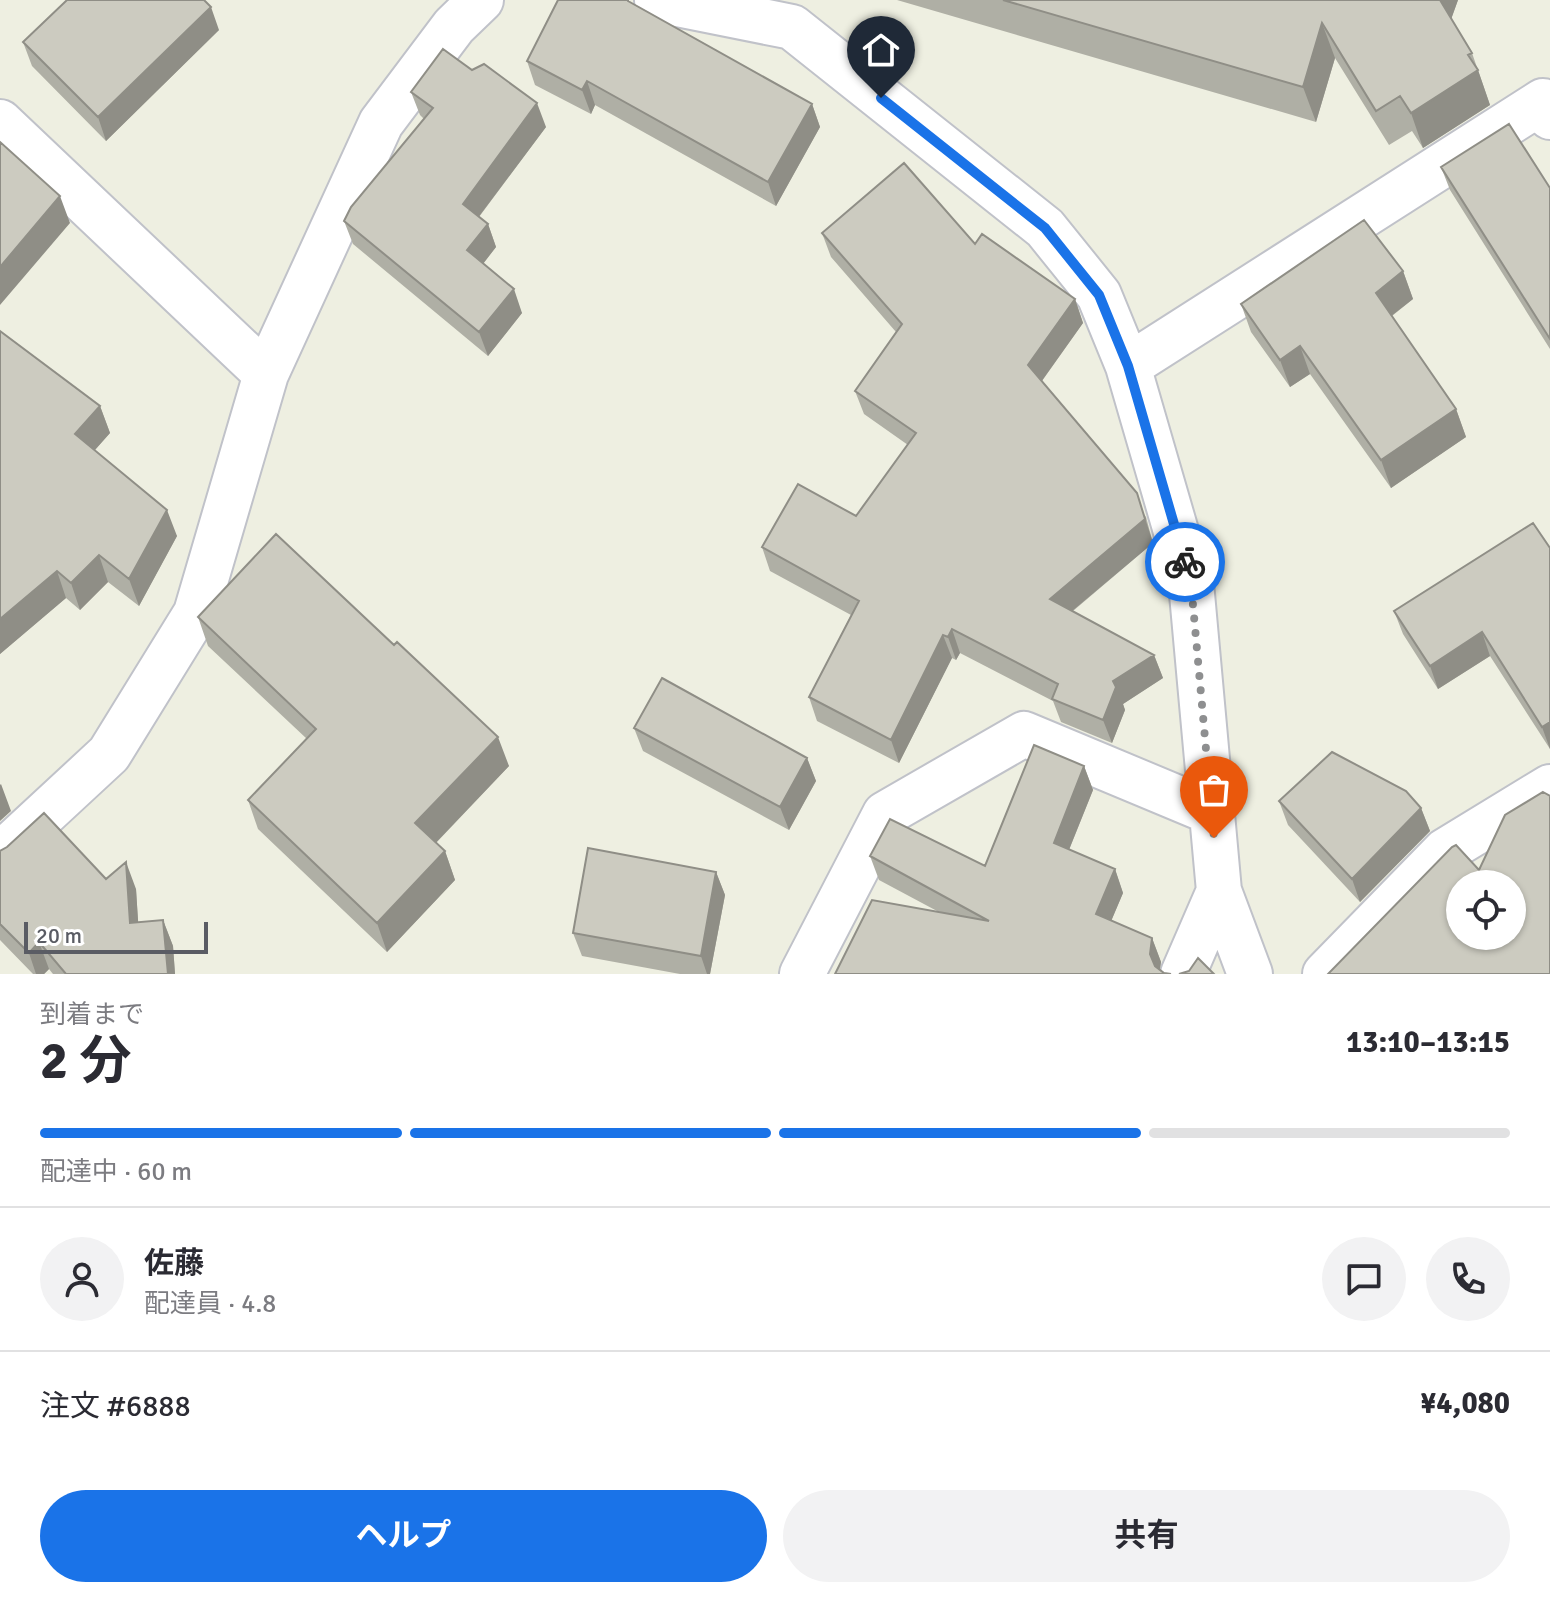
<!DOCTYPE html>
<html lang="ja">
<meta charset="utf-8">
<style>
body{margin:0;font-family:Signika,"Noto Sans JP",sans-serif;background:#f2f2f3;color:#2b2b33;height:100vh;display:flex;flex-direction:column;font-size:30px;white-space:nowrap}
*{box-sizing:border-box;margin:0}
p{font-size:26px;color:#7c7c81}
.icon{flex:none;width:44px;height:44px;fill:none;stroke:currentColor;stroke-width:2;stroke-linecap:round;stroke-linejoin:round}
.map{position:relative;height:974px;overflow:hidden}
.side{display:flex;flex-direction:column;background:#fff;flex:1}
.side>*{flex:none}
.controls{position:absolute;left:1446px;top:870px;display:grid;gap:16px}
.controls a{display:grid;place-items:center;width:80px;height:80px;border-radius:50%;background:#fff;box-shadow:0 2px 6px #0004;font-size:40px}
.scale{position:absolute;left:24px;bottom:20px;width:184px;box-sizing:border-box;padding-left:8px;border:4px solid #5a5c64;border-top:0;font-size:22px;line-height:28px;white-space:nowrap;color:#5a5c64;-webkit-text-stroke:6px #fff;paint-order:stroke}
.pin{position:absolute;display:grid;place-items:center;width:68px;height:68px;color:#fff;margin:-82px -34px;border-radius:50% 50% 50% 0;rotate:-45deg;box-shadow:0 0 8px #0007}
.pin .icon{rotate:45deg}
.courier{position:absolute;display:grid;place-items:center;width:80px;height:80px;margin:-40px;border:6px solid #1a73e8;border-radius:50%;background:#fff;color:#222;box-shadow:0 2px 10px #0007}
.headline em{font-style:normal;font-weight:700}
.headline div{display:flex;flex-direction:column-reverse}
.headline{display:flex;align-items:center;justify-content:space-between;height:136px;padding:0 40px}
h1{font-size:52px;font-weight:700;line-height:60px}
.bar{display:grid;grid-template-columns:repeat(4,1fr);gap:12px 8px;align-content:center;height:96px;padding:0 40px}
.bar i{height:10px;border-radius:6px;background:#e1e1e2}
.bar .current{background:#1a73e8}
.bar p{grid-column:span 4}
.line{display:flex;align-items:center;gap:20px;padding:0 40px;border-top:2px solid #e1e1e2}
.line div{flex:1}
.round{display:grid;place-items:center;flex:none;width:84px;height:84px;border-radius:42px;background:#f2f2f3}
.primary-button{display:flex;gap:16px;margin-top:auto;padding:16px 40px}
.primary-button a{flex:1;height:92px;border-radius:48px;background:#1a73e8;color:#fff;font-size:32px;font-weight:700;line-height:92px;text-align:center}
.primary-button a+a{background:#f2f2f3;color:#2b2b33}
.map>svg:first-child{display:block}
.lines{fill:none;stroke-linecap:round;stroke-linejoin:round}
.minor-casing{stroke:#c0c2c9;stroke-width:48}
.minor{stroke:#fff;stroke-width:44}
.wall{fill:#afafa5}
.shaded-wall{fill:#8f8e86}
.building{fill:#cccbc0;stroke:#8f8e86;stroke-width:2;fill-rule:evenodd}
.done{stroke:#8e8f90;stroke-width:8;stroke-dasharray:0 14.4}
.route{stroke:#1a73e8;stroke-width:10}
</style>
<div class="map">
<svg width="1550" height="974" viewBox="0 0 1550 974">
<rect width="100%" height="100%" fill="#eeefe1"/>
<g class="lines">
<!-- minor casing -->
<g class="minor-casing">
<path id="minor" d="M657 0 792 27 1045 228 1099 295 1128 366 1191 583 1219 891 1250 974
M0 122 266 374
M1128 366 1543 101 1550 117
M0 855 109 754 196 613 266 374 381 123 454 26 481 0
M802 974 885 814 1024 734 1211 812
M1183 974 1219 891
M1325 974 1445 851 1550 787"/>
</g>
<!-- minor -->
<use href="#minor" class="minor"/>
</g>
<!-- wall -->
<path class="wall" d="M897 0H1458L1451 19 1472 53 1490 105 1423 148 1412 131 1389 145 1335 58 1316 122Z
M635 5 812 104 820 127 776 206 595 105 591 114 535 85 527 61Z
M219 30 106 141 32 66 23 42Z
M411 92 546 127 479 217 488 224 496 247 483 264 522 313 488 356 353 244 344 221 424 119 420 115Z
M1441 167 1550 188V349L1450 190Z
M822 233 975 244 1075 299 1083 323 1042 381 1146 517 1153 543 1073 611 1154 655 1163 678 1123 704 1125 710 1112 743 1061 722 1053 701 960 653 956 660 952 658 899 763 817 721 809 697 851 615 770 571 762 547 856 516 908 445 864 414 855 391 896 332 831 257Z
M1403 271 1413 299 1392 316 1456 409 1466 437 1391 488 1310 374 1290 387 1251 332 1241 304Z
M0 331 100 406 110 433 95 450 177 536 139 606 108 582 80 610 66 598 0 654Z
M1550 548V749L1490 656 1438 689 1403 634 1394 611Z
M198 617 394 645 509 766 436 843 445 851 455 880 387 952 258 829 248 800 307 739 208 646Z
M634 728 807 758 816 781 789 830 643 751Z
M1084 766 1093 790 1069 850 1115 869 1123 893 1111 921 1152 938 1161 962 1160 970 937 911 879 880 870 856 985 866Z
M1279 801 1421 808 1430 831 1360 902 1288 825Z
M0 851 106 879 136 889 138 922 163 920 173 946 175 974H53L49 969 44 974H33L0 940Z
M716 872 725 895 710 974H680L582 956 573 933Z"/>
<!-- shaded-wall -->
<path class="shaded-wall" d="M1438 0H1458L1448 28Z
M211 7 219 30 106 141 98 117Z
M1322 23 1335 58 1316 122 1303 87Z
M1478 70 1490 105 1423 148 1411 113Z
M587 81 595 105 591 114 582 90Z
M537 103 546 127 471 227 463 204Z
M812 104 820 127 776 206 768 182Z
M60 196 70 223 0 305V267Z
M488 224 496 247 475 274 467 250Z
M1403 271 1413 299 1386 320 1376 293Z
M514 289 522 313 488 356 479 332Z
M1075 299 1083 323 1036 389 1028 365Z
M1300 346 1310 374 1290 387 1280 360Z
M100 406 110 433 85 461 75 434Z
M1456 409 1466 437 1391 488 1381 460Z
M1137 493 1153 543 1059 622 1050 599Z
M167 510 177 536 139 606 129 579Z
M99 555 108 582 80 610 71 583Z
M57 571 66 598 0 654V619Z
M952 629 960 653 956 660 948 637Z
M1482 632 1490 656 1438 689 1430 666Z
M943 635 952 658 899 763 891 740Z
M1154 655 1163 678 1123 704 1125 710 1112 743 1103 720 1113 681Z
M1550 722V749L1542 727Z
M498 737 509 766 426 853 415 823Z
M807 758 816 781 789 830 780 807Z
M1084 766 1093 790 1062 867 1054 843Z
M1 784 11 811 0 821V785Z
M1421 808 1430 831 1360 902 1352 879Z
M445 851 455 880 387 952 377 923Z
M126 862 136 889 140 950 130 923Z
M1115 869 1123 893 1104 938 1096 914Z
M716 872 725 895 710 974H707L701 956Z
M163 920 173 946 175 974H168Z
M1152 938 1161 962 1159 974 1150 954Z
M39 942 49 969 44 974H36L29 953Z"/>
<!-- building -->
<path class="building" d="M67 0H204L211 7 98 117 23 42Z
M558 0H628V1L812 104 768 182 587 81 582 90 527 61Z
M1003 0H1440L1472 53 1468 55 1478 70 1411 113 1400 96 1376 111 1322 23 1303 87Z
M443 49 472 70 484 64 537 103 463 204 488 224 467 250 514 289 479 332 344 221 351 207 433 108 411 92Z
M1509 124 1550 188V339L1441 167Z
M0 142 60 196 0 267Z
M904 163 975 244 982 234 1075 299 1028 365 1137 493 1145 519 1050 599 1154 655 1113 681 1116 687 1103 720 1052 699 1058 684 952 629 948 637 943 635 891 740 809 697 859 601 762 547 798 484 856 516 916 433 855 391 902 324 822 233Z
M1364 220 1403 271 1376 293 1456 409 1381 460 1300 346 1280 360 1241 304Z
M0 331 100 406 75 434 167 510 129 579 99 555 71 583 57 571 0 619Z
M1533 523 1550 548V722L1542 727 1482 632 1430 666 1394 611Z
M276 534 394 645 397 642 498 737 415 823 445 851 377 923 248 800 316 729 198 617Z
M662 678 807 758 780 807 634 728Z
M1034 745 1084 766 1054 843 1115 869 1096 914 1152 938 1150 954 1155 966 1164 973 1171 974H835L872 900 989 921 870 856 890 819 985 866Z
M1332 752 1406 791 1421 808 1352 879 1279 801Z
M1543 792 1550 796V974H1328L1452 847 1456 845 1479 870 1505 815ZM1460 884H1512V936H1460Z
M44 813 106 879 126 862 130 923 163 920 168 974H66L39 942 29 953 0 924V851L7 847Z
M588 848 716 872 701 956 573 933Z
M1198 958 1214 974H1179L1189 971Z"/>
<g class="lines">
<!-- done -->
<path class="done" d="M1185 562 1191 583 1214 838"/>
<!-- route -->
<path class="route" d="M881 98 1045 228 1099 295 1128 366 1185 562"/>
</g>
</svg>
<div class="controls">
<a><svg class="icon" aria-label="locate" viewBox="0 0 24 24"><circle cx="12" cy="12" r="6"/><path d="M12 2v4M12 18v4M2 12h4M18 12h4"/></svg></a>
</div>
<div class="scale">20 m</div>
<div class="pin" style="left:1214px;top:838px;background:#ea580c"><svg class="icon" aria-label="bag" viewBox="0 0 24 24"><path d="M5 8h14l-1 12H6zM9 8a3 3 0 0 1 6 0"/></svg></div>
<div class="pin" style="left:881px;top:98px;background:#1f2937"><svg class="icon" aria-label="home" viewBox="0 0 24 24"><path d="M3 11l9-7 9 7M6 9v11h12V9"/></svg></div>
<div class="courier" style="left:1185px;top:562px"><svg class="icon" aria-label="bike" viewBox="0 0 24 24"><circle cx="6" cy="16" r="4"/><circle cx="18" cy="16" r="4"/><path d="M6 16l4-8h5l3 8M10 8l3 8H6M13 5h3"/></svg></div>
</div>
<section class="side">
<div class="headline"><div><h1>2 分</h1><p>到着まで</p></div><em>13:10–13:15</em></div>
<div class="bar"><i class="current"></i><i class="current"></i><i class="current"></i><i></i><p>配達中 · 60 m</p></div>
<div class="line" style="height:144px"><a class="round"><svg class="icon" aria-label="person" viewBox="0 0 24 24"><circle cx="12" cy="8" r="4"/><path d="M4 21q1-7 8-7t8 7"/></svg></a><div><b>佐藤</b><p>配達員 · 4.8</p></div><a class="round"><svg class="icon" aria-label="chat" viewBox="0 0 24 24"><path d="M4 5h16v11H9l-5 4z"/></svg></a><a class="round"><svg class="icon" aria-label="phone" viewBox="0 0 24 24"><path d="M5 4h4l2 5-3 2q2 4 5 5l2-3 5 2v4C11 20 4 13 5 4z"/></svg></a></div>
<div class="line" style="height:104px"><div>注文 #6888</div><b>¥4,080</b></div>
<div class="primary-button"><a>ヘルプ</a><a>共有</a></div>
</section>
